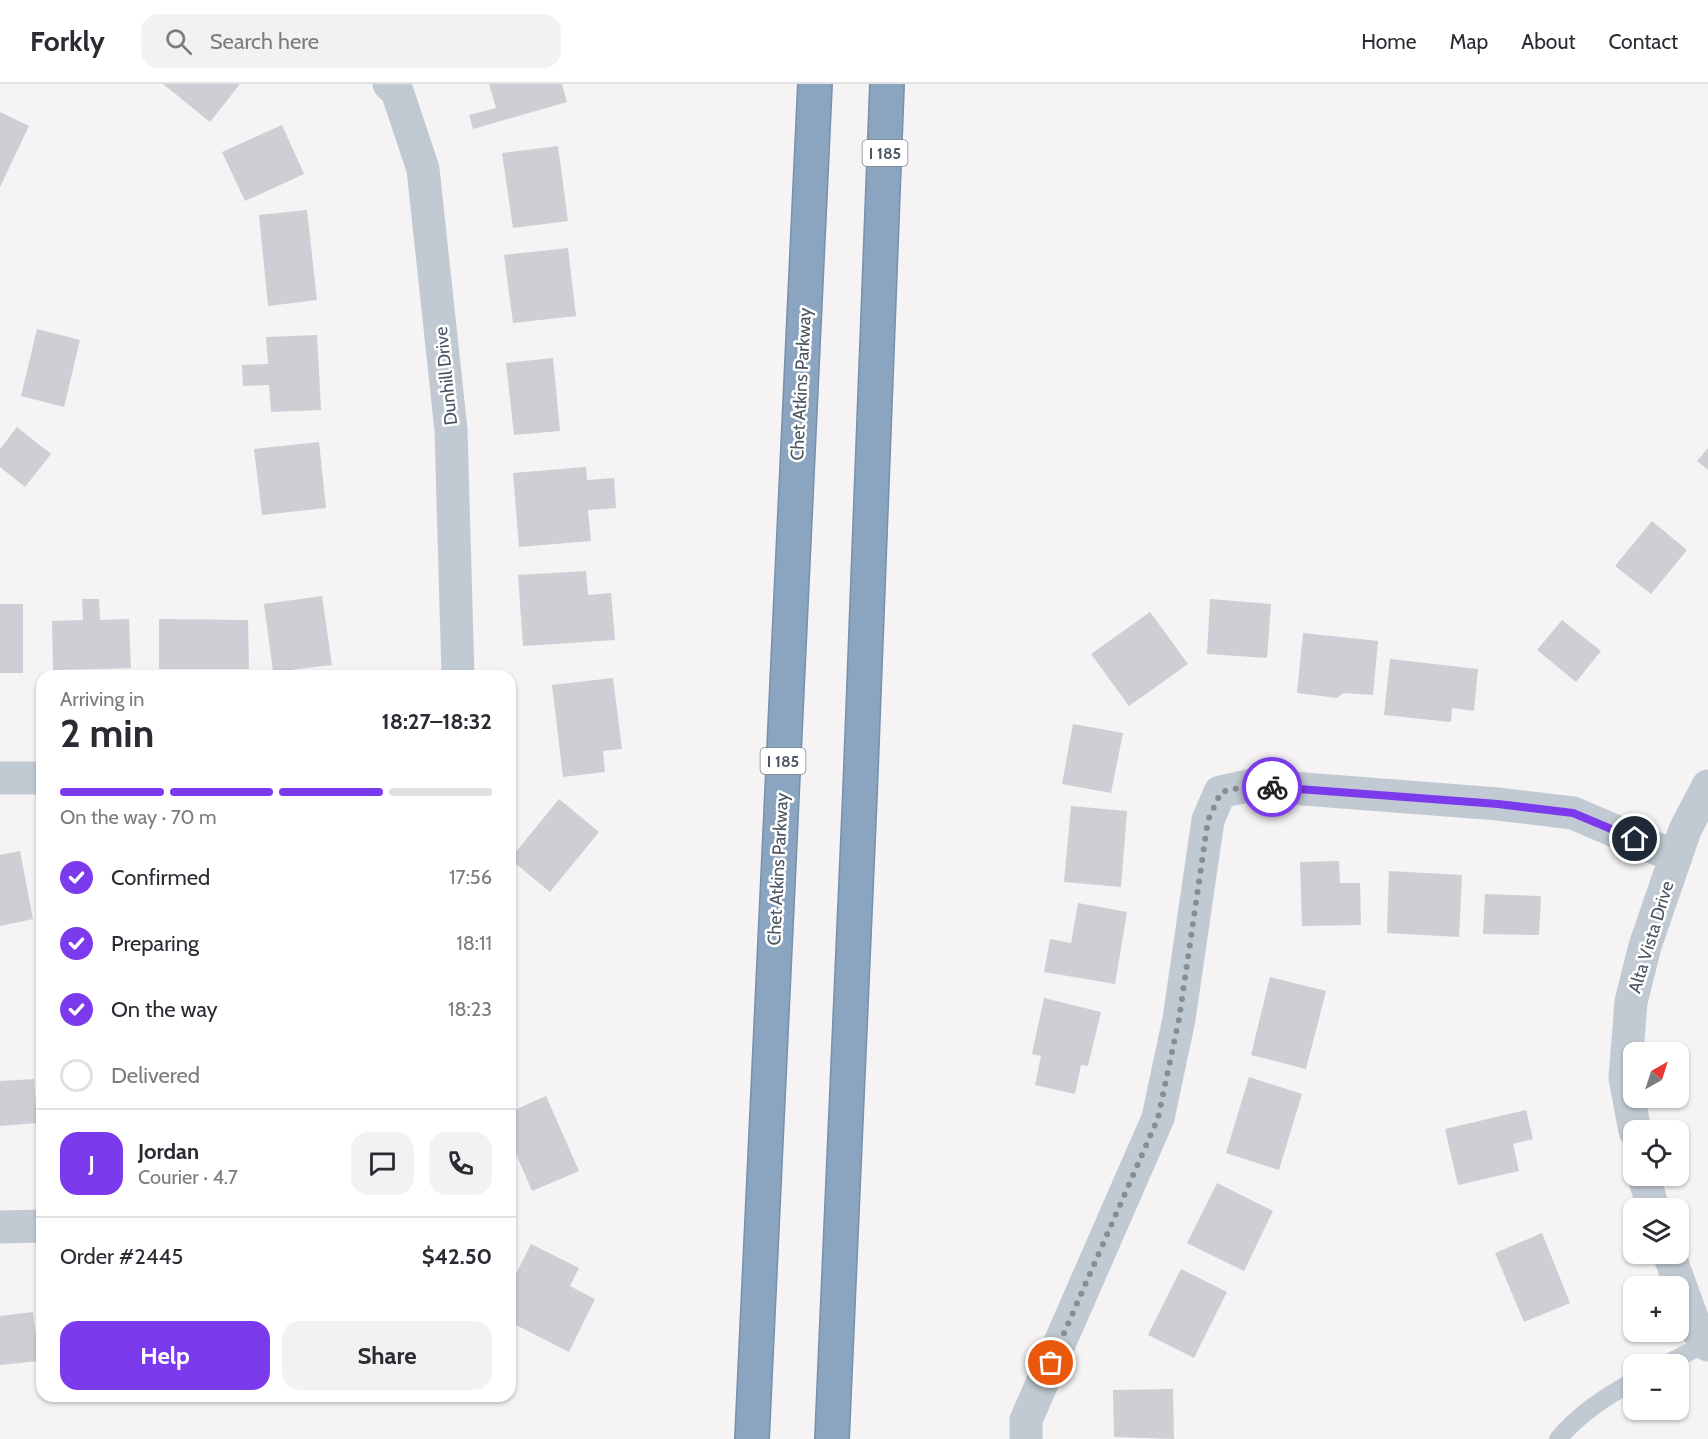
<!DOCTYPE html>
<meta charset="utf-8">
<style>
body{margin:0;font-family:Cabin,sans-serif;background:#f2f2f3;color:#2b2b33;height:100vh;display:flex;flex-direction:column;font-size:22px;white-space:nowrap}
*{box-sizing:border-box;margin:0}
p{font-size:20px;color:#7c7c81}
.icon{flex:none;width:33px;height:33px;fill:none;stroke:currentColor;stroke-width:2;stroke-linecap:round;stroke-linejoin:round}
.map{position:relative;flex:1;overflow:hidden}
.side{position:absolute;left:36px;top:586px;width:480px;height:732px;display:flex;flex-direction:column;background:#fff;border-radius:18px;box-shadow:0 2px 4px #0004}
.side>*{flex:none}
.needle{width:39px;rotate:39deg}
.buttons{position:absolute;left:1623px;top:958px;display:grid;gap:12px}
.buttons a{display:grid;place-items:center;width:66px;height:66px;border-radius:12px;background:#fff;box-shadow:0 2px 4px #0004;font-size:30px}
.pin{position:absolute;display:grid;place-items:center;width:51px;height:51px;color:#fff;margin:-26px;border:3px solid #fff;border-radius:50%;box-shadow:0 2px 6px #0007}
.courier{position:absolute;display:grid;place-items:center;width:60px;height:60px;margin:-30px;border:4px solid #7c3aed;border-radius:50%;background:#fff;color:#222;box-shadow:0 2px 8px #0007}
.headline em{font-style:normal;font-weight:800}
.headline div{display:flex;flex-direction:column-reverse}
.headline{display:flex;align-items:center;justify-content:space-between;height:102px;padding:0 24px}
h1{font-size:39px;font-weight:800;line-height:45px}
.bar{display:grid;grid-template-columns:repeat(4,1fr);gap:9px 6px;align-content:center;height:72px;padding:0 24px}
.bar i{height:8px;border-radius:4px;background:#e1e1e2}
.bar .selected{background:#7c3aed}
.bar p{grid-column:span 4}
.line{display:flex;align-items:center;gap:15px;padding:0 24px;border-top:2px solid #e1e1e2}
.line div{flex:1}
.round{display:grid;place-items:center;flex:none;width:63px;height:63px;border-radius:18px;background:#f2f2f3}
ol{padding:0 24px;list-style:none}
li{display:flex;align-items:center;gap:18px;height:66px}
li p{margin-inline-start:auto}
li .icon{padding:6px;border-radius:50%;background:#7c3aed;color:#fff;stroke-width:4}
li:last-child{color:#7c7c81}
li i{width:33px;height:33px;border:3px solid #e1e1e2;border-radius:50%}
.cta{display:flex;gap:12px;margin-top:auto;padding:12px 24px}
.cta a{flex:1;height:69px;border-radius:18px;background:#7c3aed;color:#fff;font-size:24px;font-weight:800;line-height:69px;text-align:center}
.cta a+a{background:#f2f2f3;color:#2b2b33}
header{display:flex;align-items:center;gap:36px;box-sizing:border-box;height:84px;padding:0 30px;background:#fff;border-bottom:2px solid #e1e1e2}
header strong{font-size:28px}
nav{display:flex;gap:33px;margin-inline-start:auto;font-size:21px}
.search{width:420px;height:54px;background:#f2f2f3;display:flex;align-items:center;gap:15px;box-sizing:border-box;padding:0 21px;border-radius:18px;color:#7c7c81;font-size:22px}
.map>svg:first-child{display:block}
.building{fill:#cdcfd5}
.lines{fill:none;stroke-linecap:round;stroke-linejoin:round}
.motorway-casing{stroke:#7690ad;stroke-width:36}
.service{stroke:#c1cad2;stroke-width:18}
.minor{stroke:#c1cad2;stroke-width:33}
.motorway{stroke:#8ba5c1;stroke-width:33}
.done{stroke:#868d94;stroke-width:6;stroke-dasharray:0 10.8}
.route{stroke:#7c3aed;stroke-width:8}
.labels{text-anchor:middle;stroke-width:5;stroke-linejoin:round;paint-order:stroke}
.shield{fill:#fff;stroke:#808990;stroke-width:1.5}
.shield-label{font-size:16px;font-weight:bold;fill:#4a5661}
.street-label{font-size:18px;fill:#4a5661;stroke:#fff}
</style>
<header>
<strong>Forkly</strong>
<div class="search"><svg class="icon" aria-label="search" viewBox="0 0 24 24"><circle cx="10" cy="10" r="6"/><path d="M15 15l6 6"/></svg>Search here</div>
<nav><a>Home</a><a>Map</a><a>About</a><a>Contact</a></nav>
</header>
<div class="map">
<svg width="1708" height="1355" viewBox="0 0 1708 1355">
<rect width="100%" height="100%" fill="#f5f3f3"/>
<!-- building -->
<path class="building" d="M163 0H240L210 38Z
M489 0H562L567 18 473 45 469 31 496 24Z
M0 28 29 42 0 103Z
M282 41 304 90 245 117 222 68Z
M558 62 568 137 513 144 502 69Z
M307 126 317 216 268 222 259 131Z
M568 164 576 232 513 239 504 171Z
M37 245 80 256 64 323 21 312Z
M317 251 321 326 271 328 269 301 243 302 242 281 268 280 266 253Z
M553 274 560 347 514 351 506 279Z
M17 343 51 370 25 403 0 383V365Z
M319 358 326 424 262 431 254 365Z
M1708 364V386L1697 377Z
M586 383 587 396 614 394 616 424 588 426 591 457 519 463 513 389Z
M1652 437 1687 466 1651 510 1615 482Z
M586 487 588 511 611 509 615 556 523 562 518 491Z
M322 512 332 581 273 588 264 520Z
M82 515H99L100 536 129 535 131 584 53 586 52 537 83 536Z
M1210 515 1271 520 1267 574 1207 570Z
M0 520H23V589H0Z
M1150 528 1188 580 1129 622 1091 570Z
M159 535 248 536 249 585H159Z
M1562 536 1601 567 1576 598 1537 566Z
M1303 549 1378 557 1373 611 1344 609 1337 614 1297 609Z
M1390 575 1478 585 1474 627 1452 624 1451 638 1384 631Z
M613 594 622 665 603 667 605 688 563 693 552 601Z
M1073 640 1123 649 1111 709 1062 700Z
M559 715 599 748 550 808 510 775Z
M1071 722 1127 727 1121 803 1064 798Z
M20 767 33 835 0 842V771Z
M1339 777 1340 799H1360L1361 841 1302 842 1300 778Z
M1389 787 1462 791 1459 853 1387 849Z
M1485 810 1541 812 1539 851 1483 850Z
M1078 819 1127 828 1115 900 1044 888 1050 855 1071 859Z
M1270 893 1326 907 1306 985 1251 971Z
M1044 914 1101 928 1088 982 1081 981 1075 1010 1035 1001 1041 972 1032 970Z
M1249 993 1302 1010 1279 1086 1226 1069Z
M34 995 37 1039 0 1042V997Z
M546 1012 579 1087 532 1107 510 1056V1028Z
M1526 1026 1533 1055 1513 1060 1519 1087 1458 1101 1445 1045Z
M1217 1099 1273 1127 1244 1187 1187 1159Z
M1542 1149 1570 1219 1524 1238 1495 1169Z
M531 1160 579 1184 570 1202 595 1215 569 1268 510 1238V1202Z
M1181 1185 1227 1208 1194 1274 1148 1251Z
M33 1228 39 1277 0 1281V1232Z
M1173 1305 1174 1355 1114 1353 1113 1306Z"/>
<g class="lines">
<!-- motorway casing -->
<g class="motorway-casing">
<path id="motorway" d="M752 1355 815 0
M832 1355 860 709 887 0"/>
</g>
<!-- service -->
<path class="service" d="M1664 1281 1707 1259
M1558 1355C1579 1330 1605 1313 1634 1297"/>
<!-- minor -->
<path class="minor" d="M389 0 397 7 423 85 451 346 458 592
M0 694H42
M1635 1047 1625 994 1631 918 1645 862 1685 746 1708 702
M1644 1092 1653 1125
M0 1143 42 1142
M1669 1170 1696 1245 1708 1261
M1026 1355V1336L1158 1034 1179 935 1208 736 1220 708 1252 701 1498 720 1573 729 1676 773"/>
<!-- motorway -->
<use href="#motorway" class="motorway"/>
</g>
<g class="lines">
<!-- done -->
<path class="done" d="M1051 1279 1158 1034 1179 935 1208 736 1221 708 1252 701 1272 703"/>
<!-- route -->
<path class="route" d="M1272 703 1498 720 1573 729 1635 755"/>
</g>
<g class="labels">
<!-- shield labels -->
<g class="shield">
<rect x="862.5" y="56" width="45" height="26" rx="4.5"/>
<rect x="760.5" y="664" width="45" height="26" rx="4.5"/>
</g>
<g class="shield-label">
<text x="885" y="75">I 185</text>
<text x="783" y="683">I 185</text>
</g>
<!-- street labels -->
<g class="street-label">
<text transform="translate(446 292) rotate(-96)" y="6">Dunhill Drive</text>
<text transform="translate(801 300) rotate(-87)" y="6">Chet Atkins Parkway</text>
<text transform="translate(778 785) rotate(-87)" y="6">Chet Atkins Parkway</text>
<text transform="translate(1651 853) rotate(-73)" y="6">Alta Vista Drive</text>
</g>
</g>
</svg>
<div class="buttons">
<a><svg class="needle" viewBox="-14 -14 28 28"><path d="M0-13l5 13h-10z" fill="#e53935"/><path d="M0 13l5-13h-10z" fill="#7c7c81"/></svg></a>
<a><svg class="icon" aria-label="locate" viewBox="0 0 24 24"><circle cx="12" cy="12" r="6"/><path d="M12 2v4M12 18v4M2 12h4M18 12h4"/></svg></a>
<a><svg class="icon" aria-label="layers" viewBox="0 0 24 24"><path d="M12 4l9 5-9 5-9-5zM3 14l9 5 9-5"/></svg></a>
<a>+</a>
<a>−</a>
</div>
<div class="pin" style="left:1051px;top:1279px;background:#ea580c"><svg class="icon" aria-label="bag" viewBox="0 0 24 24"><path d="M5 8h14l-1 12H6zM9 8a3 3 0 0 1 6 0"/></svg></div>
<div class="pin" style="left:1635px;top:755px;background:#1f2937"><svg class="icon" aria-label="home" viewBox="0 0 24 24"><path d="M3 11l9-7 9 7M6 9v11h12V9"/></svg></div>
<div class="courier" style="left:1272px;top:703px"><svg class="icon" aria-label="bike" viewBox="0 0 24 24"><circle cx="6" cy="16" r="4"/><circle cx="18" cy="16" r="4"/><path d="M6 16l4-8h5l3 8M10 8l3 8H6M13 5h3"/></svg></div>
<section class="side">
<div class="headline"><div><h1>2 min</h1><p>Arriving in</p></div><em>18:27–18:32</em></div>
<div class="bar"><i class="selected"></i><i class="selected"></i><i class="selected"></i><i></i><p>On the way · 70 m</p></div>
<ol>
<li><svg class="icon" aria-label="check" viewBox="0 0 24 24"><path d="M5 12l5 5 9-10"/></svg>Confirmed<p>17:56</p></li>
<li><svg class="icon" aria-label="check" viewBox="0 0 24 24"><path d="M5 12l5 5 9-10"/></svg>Preparing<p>18:11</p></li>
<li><svg class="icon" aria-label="check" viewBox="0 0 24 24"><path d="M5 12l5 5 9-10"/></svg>On the way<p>18:23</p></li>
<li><i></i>Delivered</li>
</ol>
<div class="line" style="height:108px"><b class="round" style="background:#7c3aed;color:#fff">J</b><div><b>Jordan</b><p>Courier · 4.7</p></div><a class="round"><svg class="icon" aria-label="chat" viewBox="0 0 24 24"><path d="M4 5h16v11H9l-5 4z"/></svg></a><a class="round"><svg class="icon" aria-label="phone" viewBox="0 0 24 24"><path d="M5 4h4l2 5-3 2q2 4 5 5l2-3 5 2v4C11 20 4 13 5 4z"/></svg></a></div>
<div class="line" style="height:78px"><div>Order #2445</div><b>$42.50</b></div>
<div class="cta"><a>Help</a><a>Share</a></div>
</section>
</div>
